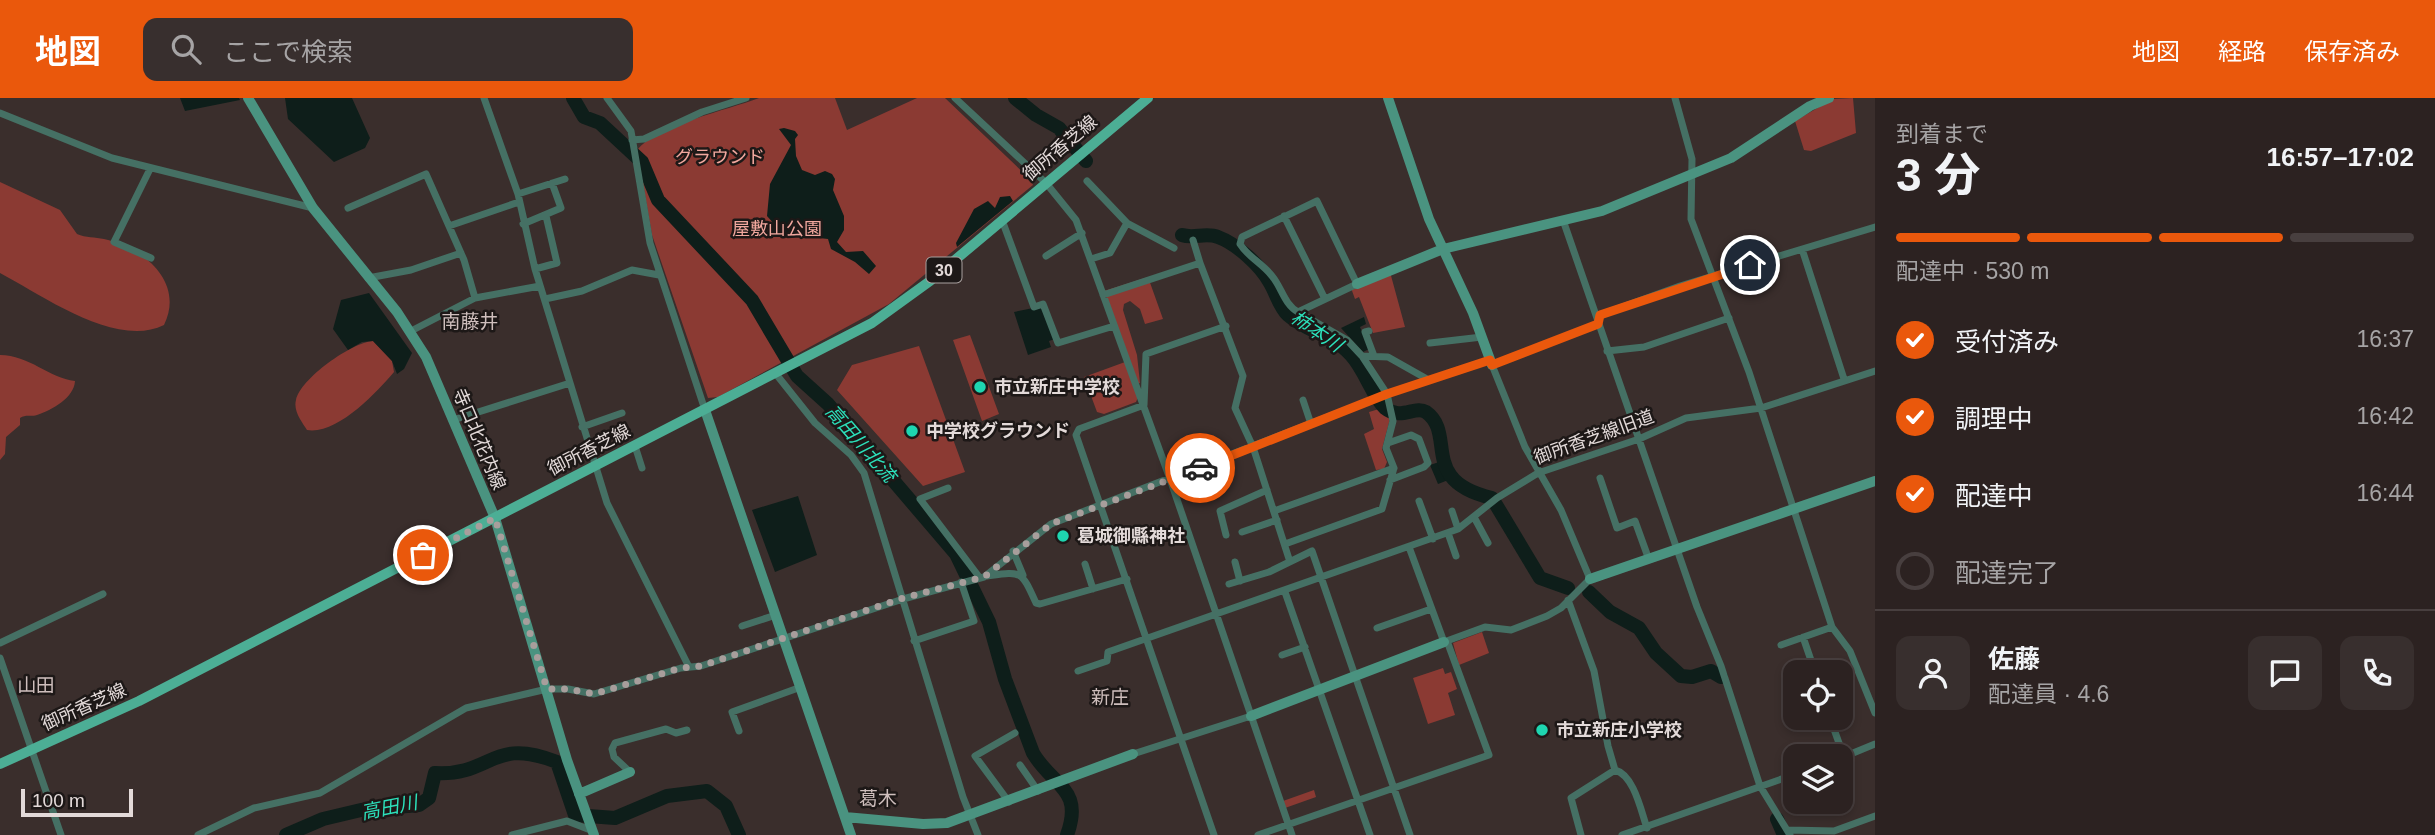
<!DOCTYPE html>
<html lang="ja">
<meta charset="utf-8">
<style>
body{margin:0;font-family:Helvetica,"Noto Sans JP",sans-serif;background:#382f2e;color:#f1f3f6;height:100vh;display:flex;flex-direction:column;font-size:26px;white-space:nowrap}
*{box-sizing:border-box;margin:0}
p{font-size:23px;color:#a6a4a5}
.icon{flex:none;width:38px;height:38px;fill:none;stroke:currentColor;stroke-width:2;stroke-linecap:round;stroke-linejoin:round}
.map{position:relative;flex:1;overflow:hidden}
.drawer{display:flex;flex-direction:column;background:#2c2221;width:560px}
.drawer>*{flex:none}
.controls{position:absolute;left:1783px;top:562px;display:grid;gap:14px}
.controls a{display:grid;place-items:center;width:70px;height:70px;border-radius:14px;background:#2c2221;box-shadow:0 4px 10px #0003,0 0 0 2px #483f3f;font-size:35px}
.scale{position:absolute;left:21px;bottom:18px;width:112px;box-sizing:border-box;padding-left:7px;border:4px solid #e3dad9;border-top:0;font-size:19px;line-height:24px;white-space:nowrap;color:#e3dad9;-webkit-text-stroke:5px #1d1817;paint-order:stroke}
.pin{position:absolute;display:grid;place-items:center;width:60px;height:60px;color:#fff;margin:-30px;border:4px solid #fff;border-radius:50%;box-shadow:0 2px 7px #0007}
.courier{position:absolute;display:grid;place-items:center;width:70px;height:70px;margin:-35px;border:5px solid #ea580c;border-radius:50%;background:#fff;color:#222;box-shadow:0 2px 9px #0007}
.summary em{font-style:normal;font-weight:700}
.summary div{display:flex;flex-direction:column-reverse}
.summary{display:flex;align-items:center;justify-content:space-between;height:119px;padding:0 21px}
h1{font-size:46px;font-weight:700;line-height:52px}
.bar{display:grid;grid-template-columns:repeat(4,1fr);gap:10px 7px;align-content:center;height:84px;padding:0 21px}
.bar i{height:9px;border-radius:5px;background:#483f3f}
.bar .on{background:#ea580c}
.bar p{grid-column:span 4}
.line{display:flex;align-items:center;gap:18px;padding:0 21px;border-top:2px solid #483f3f}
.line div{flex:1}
.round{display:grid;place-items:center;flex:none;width:74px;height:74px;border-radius:14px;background:#382f2e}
ol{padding:0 21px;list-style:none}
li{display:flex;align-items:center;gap:21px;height:77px}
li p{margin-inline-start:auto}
li .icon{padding:7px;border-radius:50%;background:#ea580c;color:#fff;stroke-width:4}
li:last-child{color:#a6a4a5}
li i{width:38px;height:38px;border:4px solid #483f3f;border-radius:50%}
header{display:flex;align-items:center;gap:42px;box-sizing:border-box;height:98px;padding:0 35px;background:#ea580c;color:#fff}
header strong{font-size:33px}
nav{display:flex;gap:38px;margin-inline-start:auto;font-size:24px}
.search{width:490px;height:63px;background:#382f2e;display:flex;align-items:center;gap:18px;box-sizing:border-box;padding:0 24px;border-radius:14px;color:#a6a4a5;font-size:26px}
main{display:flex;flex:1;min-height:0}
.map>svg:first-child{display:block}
.green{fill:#8b3a33}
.water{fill:#0e1e1a}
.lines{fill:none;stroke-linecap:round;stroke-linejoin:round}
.river{stroke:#0e1e1a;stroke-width:14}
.street{stroke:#457064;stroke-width:7}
.secondary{stroke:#4a9380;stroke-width:10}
.primary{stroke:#4cae95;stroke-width:10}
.done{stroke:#a89e9c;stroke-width:7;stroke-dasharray:0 12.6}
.route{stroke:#ea580c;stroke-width:9}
.poi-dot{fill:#1ed5b0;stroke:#1d1817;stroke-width:2.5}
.labels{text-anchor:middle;stroke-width:5;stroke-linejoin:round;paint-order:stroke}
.shield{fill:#1d1817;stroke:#a8a09f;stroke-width:2}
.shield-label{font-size:16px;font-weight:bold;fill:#e3dad9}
.street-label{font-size:18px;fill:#e3dad9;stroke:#1d1817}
.park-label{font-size:18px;fill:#f2a89f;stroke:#1d1817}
.poi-label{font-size:18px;font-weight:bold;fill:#e3dad9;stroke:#1d1817;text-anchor:start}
.neighbourhood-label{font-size:19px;fill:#cebebc;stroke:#1d1817}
.water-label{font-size:19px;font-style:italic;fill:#2ce1bb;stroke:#1d1817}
</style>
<header>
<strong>地図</strong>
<div class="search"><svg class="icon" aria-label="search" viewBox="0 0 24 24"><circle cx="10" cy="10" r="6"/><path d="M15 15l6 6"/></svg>ここで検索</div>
<nav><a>地図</a><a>経路</a><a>保存済み</a></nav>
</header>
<main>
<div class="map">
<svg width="1875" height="737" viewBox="0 0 1875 737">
<rect width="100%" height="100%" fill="#3a2e2c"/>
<!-- green -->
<path class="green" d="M759 0H835L847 32 917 0H945L1031 82 1033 87 889 206 718 299 708 300 652 137 637 52C657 27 728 12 759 0Z
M1853 0 1856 35 1811 53 1804 52 1795 23 1833 1Z
M0 84 60 112 77 136C86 140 95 139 104 141 144 150 185 184 164 227 116 251 42 197 0 175Z
M1390 174 1405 229 1373 235 1359 199 1355 201 1351 190Z
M1148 179 1163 221 1145 226 1140 211 1130 203 1124 206 1123 212 1137 257 1140 285 1138 286 1104 193Z
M970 237 999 316 982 323 953 242Z
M373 243 392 263 394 274C376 295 337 337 307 332 302 324 293 313 296 302 300 281 352 244 373 243Z
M919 248 965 374 923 388 837 292 852 267Z
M0 257C29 257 49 280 75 283 74 300 52 312 37 317 30 319 26 316 20 320V327L6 339 5 356 0 362Z
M1125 264 1138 299 1136 304 1104 316 1097 314 1084 279Z
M1379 311 1390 321 1382 351 1387 364 1384 371 1376 372 1364 336 1374 331 1369 314Z
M1482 534 1489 555 1459 567 1453 545Z
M1443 570 1445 576 1451 574 1457 591 1448 595 1455 617 1428 626 1413 580Z
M1314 692 1316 699 1285 710 1283 703Z"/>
<!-- water -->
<path class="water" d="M180 0H239L240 2 185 13Z
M285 0H352L370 40 365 50 334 64 288 21Z
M784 30 795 33 798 37 795 41 796 58 802 72 815 77 825 73 832 76 835 81 833 92 844 118V132L837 144 846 154 863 153 876 168 869 176 855 164 831 151 828 141 783 136 767 118 770 86 791 47 779 31Z
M1010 98 1013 103 957 149 956 145 974 111 988 103 995 110 1000 99Z
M369 195 412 255 404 271 397 276 392 263 373 243 362 244 348 252 333 231 341 202Z
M1043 208 1055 241 1049 243 1051 249 1028 257 1014 214Z
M1364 219 1366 226 1360 229 1369 251 1363 254 1341 230Z
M1439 364 1451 381 1438 386 1430 367Z
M798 398 817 457 775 474 752 412Z"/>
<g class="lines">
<!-- river -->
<path class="river" d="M573 0 584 19 600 25 642 64 658 102 752 202 797 278 828 306 956 456 989 524 1005 581 1033 655C1053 689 1084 690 1067 737
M1015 0 1036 17 1059 30 1086 63
M1182 137C1194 141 1206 134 1218 139 1237 146 1261 168 1270 185 1276 195 1280 210 1288 217 1307 234 1334 237 1351 257 1365 272 1372 298 1385 310 1401 323 1415 307 1426 314 1457 336 1418 383 1492 400L1540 480 1568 490
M1589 494 1610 514 1639 530 1656 555 1681 578 1692 579 1711 573 1721 579
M1777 721 1784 737
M286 737 323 721 361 712 419 707 429 700 435 675C493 678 491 638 557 664L575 717 615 720 667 698 707 693 726 708 739 737"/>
<!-- street -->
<path class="street" d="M484 0 518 96 535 171 607 405 689 569
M607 0 631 33 650 145 705 312
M955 0 1046 85 1076 122 1170 381 1292 737
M1675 0 1692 61 1691 121 1749 274 1832 529 1850 553 1875 615
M0 15 112 60 313 110
M632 42 644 41 702 14 746 0
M150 71 114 144 151 160
M1087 83 1127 125 1174 150
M518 96 565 81
M348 110 426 76 464 162 475 200
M1284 118 1325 201
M1002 122 1034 209 1043 206 1058 245 1114 228
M1563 122 1697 509 1721 568 1760 688 1790 737
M523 126 561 110 552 85
M449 128 519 104
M1193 142 1200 165
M1802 151 1844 281
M1046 158 1082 135
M1091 161 1110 155 1127 125
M535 171 557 165 546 118
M368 180 411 172 461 155
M1103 197 1200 165 1243 278 1235 310 1253 349 1290 464
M545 201 582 193 632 172 659 177
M411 233 475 200 540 188
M1369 233 1365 234 1374 258
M1430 245 1482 239
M1607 253 1644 249 1729 220
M1362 258 1388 259 1427 281
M776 276 815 325 851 357 864 375 963 699 978 737
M1303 302 1311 326
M453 322 570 285
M582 329 622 315
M1388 345 1411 337 1419 341 1428 365 1424 369 1390 382
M635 348 642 370
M1600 380 1617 430 1635 423 1648 459
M948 390 920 401 980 480
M1419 403 1433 441
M1274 413 1394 370
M1452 413 1458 431
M1474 419 1488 445
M1242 434 1277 422
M1448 435 1456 458
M1226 437 1220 413 1267 392
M1285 446 1382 411 1394 370 1386 350 1393 323 1387 296 1362 258 1347 242 1298 214 1357 186 1317 103 1242 139 1240 146C1248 159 1262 165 1272 178 1282 190 1284 206 1298 214
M1409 449 1444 544 1485 529 1511 532 1547 518 1561 510 1590 481 1561 412 1525 349 1492 267 1598 226 1600 217 1680 188 1875 129
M1013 453 1023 477
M1235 464 1240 483
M1085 466 1093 491
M987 478C1022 473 1021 472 1036 505L1040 506 1127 481
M1229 486 1269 474 1312 453 1410 737
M1285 494 1370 737
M1568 502 1594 573 1608 648 1615 672 1571 700 1581 737
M742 528 776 517
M1377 530 1431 511
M1803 539 1815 574
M914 543 974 523 961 484
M0 545 103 496
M1781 547 1832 529
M1282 557 1305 549
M0 560 61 737
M1078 573 1107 563 1108 554 1458 431 1497 400 1538 375 1639 341 1686 320 1761 310 1875 273
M1830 620 1844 659
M739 633 732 614 801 589
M1133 656 1251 618
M1841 660 1875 646
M1020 667 1038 693
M1615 672C1634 677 1641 713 1647 730
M630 674 614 659 612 651 615 645 666 631 676 635 687 632
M1009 704 975 658 1015 635
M1788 732 1834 733 1875 718
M198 737 254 710 320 695 466 610 547 591H568L594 596 681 570 701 568 903 501 984 479 1051 426 1387 296 1490 262
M512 737 567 723 593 733
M1214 737 1076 337 1079 331 1144 307 1146 256 1226 228
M1258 737 1489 657 1447 543
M1622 737 1796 676"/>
<!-- secondary -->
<path class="secondary" d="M248 0 313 110 397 214 426 259 495 420 567 662 594 737
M1388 0 1429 121 1473 215 1492 267
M1357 186 1443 151 1602 113 1731 60 1810 8 1829 0
M705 312 851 737
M1590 481 1875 383
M1251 618 1444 544
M579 696 630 674
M845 719 923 726 947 725 1133 656"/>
<!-- primary -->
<path class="primary" d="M0 666 139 603 872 225 930 183 1148 0"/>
</g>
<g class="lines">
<!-- done -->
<path class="done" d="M423 457 495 420 547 591H568L594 596 681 570 701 568 903 500 984 479 1051 426 1200 370"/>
<!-- route -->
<path class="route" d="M1200 370 1387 296 1490 262 1492 267 1598 226 1600 217 1750 167"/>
</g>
<!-- markers -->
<g class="poi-dot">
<circle cx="980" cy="289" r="7"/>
<circle cx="912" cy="333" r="7"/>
<circle cx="1063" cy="438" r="7"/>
<circle cx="1542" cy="632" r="7"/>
</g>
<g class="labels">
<!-- shield labels -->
<rect class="shield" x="926.5" y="159.5" width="35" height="25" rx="5"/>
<g class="shield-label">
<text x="944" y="178">30</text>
</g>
<!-- street labels -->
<g class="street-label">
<text transform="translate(1060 50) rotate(-40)" y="6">御所香芝線</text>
<text transform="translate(1594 339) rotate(-20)" y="6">御所香芝線旧道</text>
<text transform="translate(479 341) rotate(67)" y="6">寺口北花内線</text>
<text transform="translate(589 352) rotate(-27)" y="6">御所香芝線</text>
<text transform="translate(84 609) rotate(-24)" y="6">御所香芝線</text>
</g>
<!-- park labels -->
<g class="park-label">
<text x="720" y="65">グラウンド</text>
<text x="777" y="137">屋敷山公園</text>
</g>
<!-- poi labels -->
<g class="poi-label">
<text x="994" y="295">市立新庄中学校</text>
<text x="926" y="339">中学校グラウンド</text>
<text x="1077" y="444">葛城御縣神社</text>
<text x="1556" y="638">市立新庄小学校</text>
</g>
<!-- neighbourhood labels -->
<g class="neighbourhood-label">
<text x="470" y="230">南藤井</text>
<text x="36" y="594">山田</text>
<text x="1110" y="606">新庄</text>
<text x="878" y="707">葛木</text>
</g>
<!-- water labels -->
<g class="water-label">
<text transform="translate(1317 233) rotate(34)" y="7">柿本川</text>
<text transform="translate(861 345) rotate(49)" y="7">高田川北流</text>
<text transform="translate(389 709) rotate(-11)" y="7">高田川</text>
</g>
</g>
</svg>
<div class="controls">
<a><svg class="icon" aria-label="locate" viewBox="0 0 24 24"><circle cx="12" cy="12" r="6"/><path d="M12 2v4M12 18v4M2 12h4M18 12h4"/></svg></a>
<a><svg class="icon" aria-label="layers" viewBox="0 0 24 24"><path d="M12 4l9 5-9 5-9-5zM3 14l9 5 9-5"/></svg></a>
</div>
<div class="scale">100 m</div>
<div class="pin" style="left:423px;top:457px;background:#ea580c"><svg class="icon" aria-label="bag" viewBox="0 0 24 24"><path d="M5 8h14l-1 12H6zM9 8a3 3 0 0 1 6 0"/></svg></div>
<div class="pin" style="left:1750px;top:167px;background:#1f2937"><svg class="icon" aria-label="home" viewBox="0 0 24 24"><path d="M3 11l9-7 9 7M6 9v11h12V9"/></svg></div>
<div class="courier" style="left:1200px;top:370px"><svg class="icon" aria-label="car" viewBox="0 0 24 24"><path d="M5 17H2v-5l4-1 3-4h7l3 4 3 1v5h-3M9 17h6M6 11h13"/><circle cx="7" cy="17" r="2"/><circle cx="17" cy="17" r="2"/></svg></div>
</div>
<section class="drawer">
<div class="summary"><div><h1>3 分</h1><p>到着まで</p></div><em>16:57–17:02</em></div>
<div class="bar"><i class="on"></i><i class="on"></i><i class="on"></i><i></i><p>配達中 · 530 m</p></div>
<ol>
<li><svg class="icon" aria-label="check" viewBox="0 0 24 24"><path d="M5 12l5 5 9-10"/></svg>受付済み<p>16:37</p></li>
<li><svg class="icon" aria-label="check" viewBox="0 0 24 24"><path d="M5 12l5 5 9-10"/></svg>調理中<p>16:42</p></li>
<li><svg class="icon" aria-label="check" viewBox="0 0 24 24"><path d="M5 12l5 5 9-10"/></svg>配達中<p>16:44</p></li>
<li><i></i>配達完了</li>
</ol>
<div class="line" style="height:126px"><a class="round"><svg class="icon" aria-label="person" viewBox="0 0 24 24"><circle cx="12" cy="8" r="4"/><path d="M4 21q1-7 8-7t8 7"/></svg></a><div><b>佐藤</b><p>配達員 · 4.6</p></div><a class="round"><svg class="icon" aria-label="chat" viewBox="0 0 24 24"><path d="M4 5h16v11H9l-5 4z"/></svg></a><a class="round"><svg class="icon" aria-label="phone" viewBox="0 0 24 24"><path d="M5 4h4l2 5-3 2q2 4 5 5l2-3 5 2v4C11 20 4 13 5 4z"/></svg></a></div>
</section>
</main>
